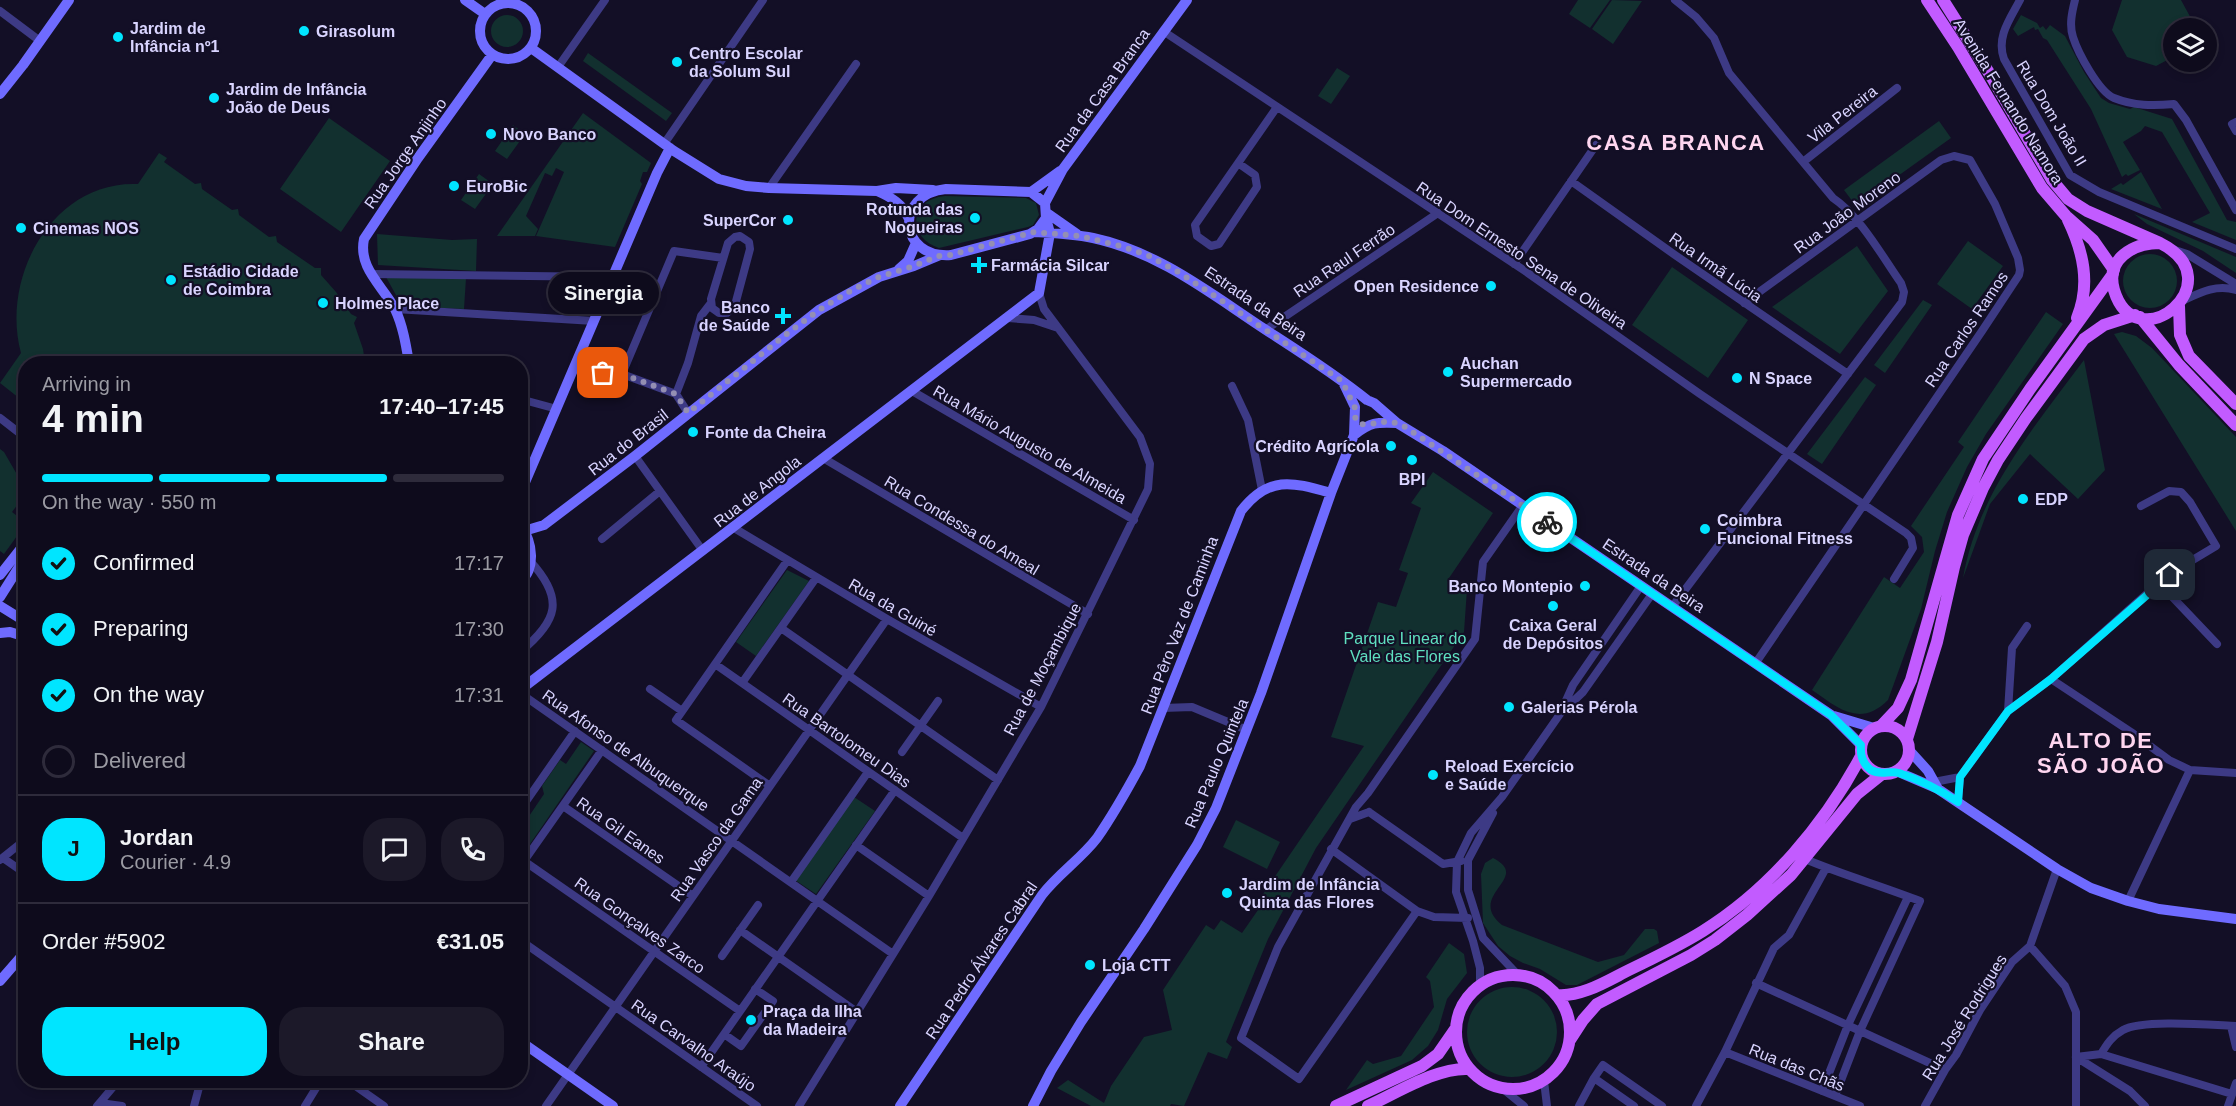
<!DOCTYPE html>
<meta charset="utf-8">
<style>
body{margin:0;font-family:Helvetica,sans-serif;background:#1c1929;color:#f1f3f6;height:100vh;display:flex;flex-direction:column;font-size:22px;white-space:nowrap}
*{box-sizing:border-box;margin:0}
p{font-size:20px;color:#9b9ba3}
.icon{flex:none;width:33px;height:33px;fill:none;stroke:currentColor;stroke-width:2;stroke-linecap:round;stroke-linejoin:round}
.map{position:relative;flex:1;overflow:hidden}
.side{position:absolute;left:18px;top:356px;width:510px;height:732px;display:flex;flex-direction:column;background:#0e0b1c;border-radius:24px;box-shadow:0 3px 9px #0003,0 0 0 2px #2e2b3b}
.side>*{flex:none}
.controls{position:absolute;left:2163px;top:18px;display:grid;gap:12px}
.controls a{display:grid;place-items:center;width:54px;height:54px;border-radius:50%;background:#0e0b1c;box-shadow:0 3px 9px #0003,0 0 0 2px #2e2b3b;font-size:30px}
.pin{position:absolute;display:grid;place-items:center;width:51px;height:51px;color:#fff;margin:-26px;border-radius:12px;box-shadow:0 3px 9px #0006}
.courier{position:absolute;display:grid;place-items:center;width:60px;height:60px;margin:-30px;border:4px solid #00e5ff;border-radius:50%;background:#fff;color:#222;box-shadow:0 2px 8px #0007}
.bubble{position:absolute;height:42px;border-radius:21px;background:#0e0b1c;box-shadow:0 3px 9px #0003,0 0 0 2px #2e2b3b;font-size:20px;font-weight:700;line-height:42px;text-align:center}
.overview em{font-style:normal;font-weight:700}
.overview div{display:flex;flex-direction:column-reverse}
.overview{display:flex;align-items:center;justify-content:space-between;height:102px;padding:0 24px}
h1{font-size:39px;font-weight:700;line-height:45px}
.bar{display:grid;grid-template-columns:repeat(4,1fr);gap:9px 6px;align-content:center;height:72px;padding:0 24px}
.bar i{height:8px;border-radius:4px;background:#2e2b3b}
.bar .on{background:#00e5ff}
.bar p{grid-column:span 4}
.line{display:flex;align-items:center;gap:15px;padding:0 24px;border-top:2px solid #2e2b3b}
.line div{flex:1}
.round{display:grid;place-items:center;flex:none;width:63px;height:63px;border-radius:24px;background:#1c1929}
ol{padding:0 24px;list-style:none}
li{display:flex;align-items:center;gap:18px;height:66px}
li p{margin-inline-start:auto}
li .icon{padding:6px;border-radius:50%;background:#00e5ff;color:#111;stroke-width:4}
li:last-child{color:#9b9ba3}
li i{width:33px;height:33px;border:3px solid #2e2b3b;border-radius:50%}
.button{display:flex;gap:12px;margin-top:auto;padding:12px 24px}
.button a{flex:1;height:69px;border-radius:24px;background:#00e5ff;color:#111;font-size:24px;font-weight:700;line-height:69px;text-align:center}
.button a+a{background:#1c1929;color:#f1f3f6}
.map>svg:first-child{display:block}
.green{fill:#12302f}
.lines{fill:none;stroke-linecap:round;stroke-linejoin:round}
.street{stroke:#3d3a85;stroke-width:8}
.secondary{stroke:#6f6bff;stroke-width:10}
.primary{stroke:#c25bff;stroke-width:12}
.done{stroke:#948fb3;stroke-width:6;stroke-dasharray:0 10.8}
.route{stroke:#00e5ff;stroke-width:8}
.poi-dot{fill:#00e5ff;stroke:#130f26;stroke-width:2}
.labels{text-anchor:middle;stroke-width:4.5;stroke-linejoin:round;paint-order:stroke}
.poi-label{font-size:16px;font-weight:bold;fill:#d9d4ff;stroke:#130f26;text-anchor:start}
.street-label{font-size:16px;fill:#d9d4ff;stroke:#130f26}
.park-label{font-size:16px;fill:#5fe0c0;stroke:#130f26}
.district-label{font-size:22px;font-weight:bold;letter-spacing:1.5px;fill:#ffd6f0;stroke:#130f26}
</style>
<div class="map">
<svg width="2236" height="1106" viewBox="0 0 2236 1106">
<rect width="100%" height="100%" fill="#130f26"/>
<!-- green -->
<path class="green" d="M1578 0H1610L1590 28 1569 14Z
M1612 0 1642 1 1613 44 1592 29Z
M2122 0H2181L2193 22 2191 28H2174L2173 57 2156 66 2127 57 2112 30Z
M491 31a16 16 0 1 1 32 0a16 16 0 1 1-32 0Z
M2021 15 2037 23 2040 28 2043 26 2046 30 2050 25 2065 36 2084 72 2101 98 2109 103 2130 109 2134 107 2172 119 2227 220 2236 222V240L2192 222 2210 213 2162 132 2145 126 2141 131 2123 142 2140 170 2128 176 2126 174 2122 177 2091 109 2047 40 2043 38 2038 29 2035 30 2034 27 2018 36 2013 29Z
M588 53 672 113 666 121 583 61Z
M1337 68 1350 76 1331 104 1318 96Z
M583 113 651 163 647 172H643L640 181 642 184 615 247 536 236 564 172 556 168 552 176 545 173 526 216 538 229 535 236H497Z
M329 118 390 161 341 232 280 189Z
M1939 121 1951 138 1856 206 1844 190Z
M513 125 525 134 507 159 495 151Z
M159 153 167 158 164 162 195 184 201 183 202 189 232 210 238 209 239 215 269 237 276 236 277 242 315 268H321V275L336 292 351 314 357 317 354 323 363 349 365 363H26L25 409 16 402 19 398 0 383 21 353C0 276 54 180 138 184Z
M2141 172 2162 209 2111 189 2121 183 2123 185Z
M479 174 493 184 475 209 461 200Z
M945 196 1026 198 1036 203 1039 215 1033 225 1028 227 939 248C906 237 910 199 945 196Z
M2134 214 2236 257V273L2203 251 2147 224Z
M377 234 452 240 477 239 476 271 378 265Z
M1968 241 2003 266 1972 309 1937 284Z
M1857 246 1888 291 1840 354 1772 307Z
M2123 281a27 27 0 1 1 54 0a27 27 0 1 1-54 0Z
M1672 267 1748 320 1708 378 1632 325Z
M386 277 466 278 464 309 402 306Z
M1923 300 1932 305 1885 373 1874 365Z
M2046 312 2063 324 1986 434 1967 467 1947 512 1935 551 1921 609 1888 700C1860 728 1838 708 1812 690L1884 577 1900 588 1924 552 1922 537 1911 526 1964 447 1958 442Z
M2122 332 2136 336 2152 348 2236 437V531L2114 334Z
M2084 360 2105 470 2078 499 2030 454 1990 504 1963 578C1978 493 2034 427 2084 360Z
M1865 377 1876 385 1822 464 1807 454Z
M0 449 4 452 26 490 25 495 12 512 25 522V525L4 554 0 551Z
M1433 472 1493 513 1447 581 1467 589 1464 632 1316 848 1268 939 1226 1042 1232 1047 1227 1059 1208 1052 1184 1106 1171 1104 1170 1106H1091L1057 1088 1068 1080 1104 1103 1111 1086 1144 1037 1172 1030 1163 990 1206 925 1214 930 1221 920 1242 933 1258 910 1259 900 1364 746 1331 737 1378 602 1396 607 1408 573 1399 570 1421 508 1411 503Z
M787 570 809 581 756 656 736 642Z
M581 742 594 751 530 844 521 837V828L544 794 542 786 560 760 566 764Z
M854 797 875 811 816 894 795 880Z
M1236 820 1280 842 1267 869 1223 847Z
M1493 858C1533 878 1465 895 1502 925L1598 962 1624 955 1645 929H1654L1657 931 1659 943 1577 985H1566L1540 969 1523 963 1510 956 1498 946 1483 923 1481 874 1485 863Z
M1449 943 1464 954 1467 973 1447 999 1438 1030 1428 1046 1412 1060 1346 1090 1367 1060 1373 1064 1401 1056 1434 1007 1430 981 1426 977Z
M1467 1032a45 45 0 1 1 90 0a45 45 0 1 1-90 0Z"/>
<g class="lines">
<!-- street -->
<path class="street" d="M2020 0C2010 19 1996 37 2004 59L2070 175 2099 192 2236 249
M2075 0C2072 12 2069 25 2073 37 2078 53 2099 92 2114 98 2134 106 2153 106 2174 104L2186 120 2236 210
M0 11 40 41
M1163 31 1525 271 1700 394 1906 533 1911 538 1913 548 1894 579
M558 67 605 0
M2236 122 2232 124 2236 131
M664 144 763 0
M1803 162 1897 88
M1238 163 1255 175 1257 187 1219 244 1211 246 1197 236 1195 225 1277 107
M1571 181 1675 255 1848 374
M769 188 856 64
M740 236 749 242 750 249 735 305 727 313H719L712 308 711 299 728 243 735 237Z
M2172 249 2187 254 2236 284
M1514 264 1596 145
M371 274 613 277
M2184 300C2201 292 2217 284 2236 290
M1744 303 1941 160 1954 156 1970 160 1995 204 2018 258 2020 270 2019 275 1982 331 1755 664
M395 309 594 321
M1008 318 1034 320 1058 328
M1265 330 1438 213
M603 373 616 377 622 374
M1232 386 1248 420 1262 490
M912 391 1134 520
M676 394 622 374 674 251 723 258
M520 399 557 409
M688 413 676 394 688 363 701 316 711 303
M0 418 22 435 26 441
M635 456 703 551
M823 458 1088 614
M734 528 887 619 1041 707
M602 539 660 491
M2159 583 2217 644
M1672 607 1902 302 1904 292 1901 283C1882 256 1860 216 1833 198L1729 73 1714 38 1696 17 1675 0
M781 628 998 780
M520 652C558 621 565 599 530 561
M715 664 963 838
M2051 679 2131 732 2169 760 2190 770 2236 773
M742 683 816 578
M650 689 682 711
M520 693 893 954
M1163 708 1192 707 1247 730
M1563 711 1583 692 1652 594
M2008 711 2012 648 2027 626
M902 752 938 701
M1960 777 2008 711 2051 679 2159 583 2181 567 2216 546 2190 502 2181 492 2169 491 2141 506
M1934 782 1960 777
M770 786 676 720 787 561
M1958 802 1960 777
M563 806 693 896
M520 810 575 731
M1369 812 1443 864 1461 861
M1493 813 1468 860V890L1483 938 1518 975
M1350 819 1369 812
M856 845 929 896
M1331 849 1417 911 1434 917 1468 918
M3 858 26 874
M522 859 524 861 602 750
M1805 859C1843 875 1882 886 1920 901L1860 1031 1835 1096
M0 860 26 839
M524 861 740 1011
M2057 869 2030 946 2065 986 2076 1012V1106
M791 882 868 772
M2128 901 2190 770
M1417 911 1299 1079 1241 1038 1278 947 1356 807 1368 793 1475 639 1483 562 1523 505
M740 930 857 1012
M520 940 757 1106
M722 956 758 905
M1756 983 1945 1070
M1480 985V968L1473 941 1456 892 1457 862 1471 833 1502 797 1560 714 1573 685 1641 586
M2231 1026 2236 1047
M724 1034 741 1046 773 1001 755 989
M1725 1052 1860 1106
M2101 1054C2107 1044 2112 1036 2123 1030 2142 1019 2212 1025 2236 1026
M2076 1057 2101 1054 2232 1094
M2076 1057 2130 1091 2145 1106
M701 1067 895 790
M347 1080 384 1106
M1544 1081 1547 1106
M1503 1089 1524 1106
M1822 1091 1848 1025 1908 897
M100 1103 122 1106
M97 1106 119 1080
M194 1106 201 1080
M305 1106 321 1080
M546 1106 887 619
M799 1106 929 896 1041 707 1148 489 1150 464 1140 437 1044 309 1039 293
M1579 1106 1594 1078
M1634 1106 1594 1078 1603 1065 1662 1106
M1696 1106 1725 1052 1774 948 1789 935 1826 868
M1925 1106 1945 1070 1956 1055 1980 1010 2012 962 2030 946
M2228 1106 2236 1083"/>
<!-- secondary -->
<path class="secondary" d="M465 0 485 14
M480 31a28 28 0 1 1 56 0a28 28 0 1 1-56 0Z
M531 48 674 151 719 179 746 186 769 188 877 191 896 188 933 190
M0 94 23 65 69 0
M946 189 1031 192 1045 203 1046 218 1038 229 1030 234 951 255C899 259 893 194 946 189Z
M877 191C891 197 903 204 909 219
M1031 192 1060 171
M1045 203 1063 169 1187 0
M1047 213 1077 234
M1034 232C1054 233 1074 234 1093 238 1159 252 1211 294 1266 330 1300 352 1335 374 1367 400L1374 403 1397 423 1443 451 1831 715 1861 745
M899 269 908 261 916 243
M409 363C406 345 403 326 395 309 382 285 358 268 364 239L418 158 492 55
M1354 435C1371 422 1376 422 1397 423
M520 494 657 173 670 148
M524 531 544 525 635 456 819 310 879 277 914 266 938 256
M0 575 26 542
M520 581C536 572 533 539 521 528
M0 597 26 556
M0 606 26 622
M0 633 10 632 26 637
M520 690 1039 293 1050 233 1046 218
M1834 716 1874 728
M1909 750 1928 771 1938 789
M1896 771 1938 789 2057 869 2091 888 2128 901 2159 909 2236 919
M0 981 26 951
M520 1041 613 1106
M900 1106 1042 895C1058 874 1081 859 1097 838 1113 815 1127 790 1140 766L1241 511C1269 475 1292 482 1331 493
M1033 1106 1051 1071 1081 1022 1144 929 1197 845 1216 808 1261 693 1331 493 1354 435 1355 407 1343 382"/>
<!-- primary -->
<path class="primary" d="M1927 0 1958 47 2042 188 2066 216 2093 240 2114 270
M1943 0 1991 76 2052 180 2068 199 2087 211 2160 243C2236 281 2136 363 2114 290 2105 259 2133 243 2160 243
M2068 220C2083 251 2091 284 2077 318
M2179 306 2180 335 2189 356 2236 404
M2140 317 2179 365 2236 425
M1861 750a24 24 0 1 1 48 0a24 24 0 1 1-48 0Z
M1881 726 1898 708 1911 680 1958 515 1983 459 2030 389 2113 274
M1907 739 1937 642 1954 567 1963 535 1983 488 1998 460 2026 418 2084 339 2104 325 2135 315
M1456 1032a57 57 0 1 1 114 0a57 57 0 1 1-114 0Z
M1557 995C1582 997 1607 981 1629 970 1654 958 1679 946 1703 931 1769 890 1825 824 1861 756
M1570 1040 1583 1020 1597 1004 1691 955 1715 940 1747 915 1791 875 1857 794 1882 774
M1336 1106 1422 1066 1438 1054 1456 1028
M1368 1106C1397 1093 1437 1067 1469 1069"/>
</g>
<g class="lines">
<!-- done -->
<path class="done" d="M603 373 616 377 622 374 676 394 688 413 788 333 819 310 852 290 879 277 914 266 938 256 951 255 1034 232 1080 236 1124 247 1149 256 1180 273 1342 381 1355 408 1354 415 1358 423 1366 425C1382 422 1390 419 1405 427L1547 522"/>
<!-- route -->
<path class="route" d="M1547 522 1831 715 1861 745C1860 755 1863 764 1871 770 1881 776 1889 770 1899 773 1920 780 1940 790 1958 802L1960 777 2008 711 2051 679 2170 575"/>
</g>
<!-- markers -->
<g class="poi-dot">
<circle cx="304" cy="31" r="6"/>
<circle cx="118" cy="37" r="6"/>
<circle cx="677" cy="62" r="6"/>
<circle cx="214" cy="98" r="6"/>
<circle cx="491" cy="134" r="6"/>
<circle cx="454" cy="186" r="6"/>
<circle cx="975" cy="218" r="6"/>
<circle cx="788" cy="220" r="6"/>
<circle cx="21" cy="228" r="6"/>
<path d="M976 256h6v6h6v6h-6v6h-6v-6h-6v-6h6z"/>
<circle cx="171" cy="280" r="6"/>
<circle cx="1491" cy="286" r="6"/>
<circle cx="323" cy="303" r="6"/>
<path d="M780 307h6v6h6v6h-6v6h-6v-6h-6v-6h6z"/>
<circle cx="1448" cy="372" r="6"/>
<circle cx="1737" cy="378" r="6"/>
<circle cx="693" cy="432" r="6"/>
<circle cx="1391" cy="446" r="6"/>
<circle cx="1412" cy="460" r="6"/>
<circle cx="2023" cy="499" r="6"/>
<circle cx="1705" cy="529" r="6"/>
<circle cx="1585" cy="586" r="6"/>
<circle cx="1553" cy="606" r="6"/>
<circle cx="1509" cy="707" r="6"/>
<circle cx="1433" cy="775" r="6"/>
<circle cx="1227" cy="893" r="6"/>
<circle cx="1090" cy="965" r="6"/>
<circle cx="751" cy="1020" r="6"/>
</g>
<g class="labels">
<!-- poi labels -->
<g class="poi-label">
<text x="130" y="34">Jardim de<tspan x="130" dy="18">Infância nº1</tspan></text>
<text x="316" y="37">Girasolum</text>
<text x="689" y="59">Centro Escolar<tspan x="689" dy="18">da Solum Sul</tspan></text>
<text x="226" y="95">Jardim de Infância<tspan x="226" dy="18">João de Deus</tspan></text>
<text x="503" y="140">Novo Banco</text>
<text x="466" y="192">EuroBic</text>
<text x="963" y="215" text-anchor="end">Rotunda das<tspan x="963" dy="18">Nogueiras</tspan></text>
<text x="776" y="226" text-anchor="end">SuperCor</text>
<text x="33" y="234">Cinemas NOS</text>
<text x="991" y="271">Farmácia Silcar</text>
<text x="183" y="277">Estádio Cidade<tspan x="183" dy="18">de Coimbra</tspan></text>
<text x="1479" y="292" text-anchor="end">Open Residence</text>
<text x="335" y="309">Holmes Place</text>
<text x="770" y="313" text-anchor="end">Banco<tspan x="770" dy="18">de Saúde</tspan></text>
<text x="1460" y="369">Auchan<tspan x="1460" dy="18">Supermercado</tspan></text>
<text x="1749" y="384">N Space</text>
<text x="705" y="438">Fonte da Cheira</text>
<text x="1379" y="452" text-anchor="end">Crédito Agrícola</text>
<text x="1412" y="485" text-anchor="middle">BPI</text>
<text x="2035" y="505">EDP</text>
<text x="1717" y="526">Coimbra<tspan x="1717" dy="18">Funcional Fitness</tspan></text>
<text x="1573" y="592" text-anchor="end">Banco Montepio</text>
<text x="1553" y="631" text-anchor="middle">Caixa Geral<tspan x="1553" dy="18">de Depósitos</tspan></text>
<text x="1521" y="713">Galerias Pérola</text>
<text x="1445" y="772">Reload Exercício<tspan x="1445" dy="18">e Saúde</tspan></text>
<text x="1239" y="890">Jardim de Infância<tspan x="1239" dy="18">Quinta das Flores</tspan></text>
<text x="1102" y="971">Loja CTT</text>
<text x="763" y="1017">Praça da Ilha<tspan x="763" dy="18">da Madeira</tspan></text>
</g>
<!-- street labels -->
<g class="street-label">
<text transform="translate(1102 90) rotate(-54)" y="6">Rua da Casa Branca</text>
<text transform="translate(2009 101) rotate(58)" y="6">Avenida Fernando Namora</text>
<text transform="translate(2052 113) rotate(59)" y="6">Rua Dom João II</text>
<text transform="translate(1842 114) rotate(-38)" y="6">Vila Pereira</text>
<text transform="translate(405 153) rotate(-55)" y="6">Rua Jorge Anjinho</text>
<text transform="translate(1847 212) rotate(-36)" y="6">Rua João Moreno</text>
<text transform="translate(1522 255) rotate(34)" y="6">Rua Dom Ernesto Sena de Oliveira</text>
<text transform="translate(1344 260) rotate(-34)" y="6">Rua Raul Ferrão</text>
<text transform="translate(1716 267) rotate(35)" y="6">Rua Irmã Lúcia</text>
<text transform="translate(1256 303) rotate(34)" y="6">Estrada da Beira</text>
<text transform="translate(1966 329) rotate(-56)" y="6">Rua Carlos Ramos</text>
<text transform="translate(628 442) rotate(-38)" y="6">Rua do Brasil</text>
<text transform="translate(1030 444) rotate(30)" y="6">Rua Mário Augusto de Almeida</text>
<text transform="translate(757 491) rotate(-38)" y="6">Rua de Angola</text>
<text transform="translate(962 525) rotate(31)" y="6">Rua Condessa do Ameal</text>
<text transform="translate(1654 575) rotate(34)" y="6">Estrada da Beira</text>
<text transform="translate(893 607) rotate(30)" y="6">Rua da Guiné</text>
<text transform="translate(1179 625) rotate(-69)" y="6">Rua Pêro Vaz de Caminha</text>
<text transform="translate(1042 669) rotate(-62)" y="6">Rua de Moçambique</text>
<text transform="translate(847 740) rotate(35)" y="6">Rua Bartolomeu Dias</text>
<text transform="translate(626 750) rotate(35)" y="6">Rua Afonso de Albuquerque</text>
<text transform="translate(1216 763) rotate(-67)" y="6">Rua Paulo Quintela</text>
<text transform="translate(621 830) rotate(35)" y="6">Rua Gil Eanes</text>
<text transform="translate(716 839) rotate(-55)" y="6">Rua Vasco da Gama</text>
<text transform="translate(640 925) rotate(35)" y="6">Rua Gonçalves Zarco</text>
<text transform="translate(981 960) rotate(-56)" y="6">Rua Pedro Álvares Cabral</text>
<text transform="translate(1964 1017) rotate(-58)" y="6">Rua José Rodrigues</text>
<text transform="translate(694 1045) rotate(35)" y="6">Rua Carvalho Araújo</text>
<text transform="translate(1797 1067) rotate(22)" y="6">Rua das Chãs</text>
</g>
<!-- park labels -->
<g class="park-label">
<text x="1405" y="644">Parque Linear do<tspan x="1405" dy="18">Vale das Flores</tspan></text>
</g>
<!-- district labels -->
<g class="district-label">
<text x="1676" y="150">CASA BRANCA</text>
<text x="2101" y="748">ALTO DE<tspan x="2101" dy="25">SÃO JOÃO</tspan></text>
</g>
</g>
</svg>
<div class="controls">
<a><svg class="icon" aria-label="layers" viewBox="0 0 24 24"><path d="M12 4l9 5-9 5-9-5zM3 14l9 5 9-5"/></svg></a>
</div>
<div class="pin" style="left:603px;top:373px;background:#ea580c"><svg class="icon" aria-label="bag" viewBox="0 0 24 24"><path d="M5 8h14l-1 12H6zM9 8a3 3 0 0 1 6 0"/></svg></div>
<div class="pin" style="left:2170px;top:575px;background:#1f2937"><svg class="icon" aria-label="home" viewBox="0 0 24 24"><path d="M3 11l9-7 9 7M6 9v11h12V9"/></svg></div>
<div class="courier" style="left:1547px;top:522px"><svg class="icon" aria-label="bike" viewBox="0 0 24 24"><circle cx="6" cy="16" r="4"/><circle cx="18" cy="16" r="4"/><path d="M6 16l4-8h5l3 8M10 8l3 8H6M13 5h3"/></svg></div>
<div class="bubble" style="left:548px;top:272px;width:111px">Sinergia</div>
<section class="side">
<div class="overview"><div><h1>4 min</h1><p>Arriving in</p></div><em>17:40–17:45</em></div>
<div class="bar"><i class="on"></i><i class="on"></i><i class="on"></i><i></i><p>On the way · 550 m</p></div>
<ol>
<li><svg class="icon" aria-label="check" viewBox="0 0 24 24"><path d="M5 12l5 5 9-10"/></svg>Confirmed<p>17:17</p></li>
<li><svg class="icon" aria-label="check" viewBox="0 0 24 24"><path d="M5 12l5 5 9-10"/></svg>Preparing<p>17:30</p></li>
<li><svg class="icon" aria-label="check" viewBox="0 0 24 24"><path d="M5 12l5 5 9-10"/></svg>On the way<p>17:31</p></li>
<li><i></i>Delivered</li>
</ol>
<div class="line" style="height:108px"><b class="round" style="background:#00e5ff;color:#111">J</b><div><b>Jordan</b><p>Courier · 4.9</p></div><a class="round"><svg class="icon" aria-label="chat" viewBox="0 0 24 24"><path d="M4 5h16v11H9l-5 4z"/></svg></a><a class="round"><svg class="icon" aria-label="phone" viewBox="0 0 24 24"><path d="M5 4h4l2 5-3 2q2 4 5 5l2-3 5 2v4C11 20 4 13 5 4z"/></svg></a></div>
<div class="line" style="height:78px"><div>Order #5902</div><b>€31.05</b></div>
<div class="button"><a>Help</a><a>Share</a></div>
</section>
</div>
